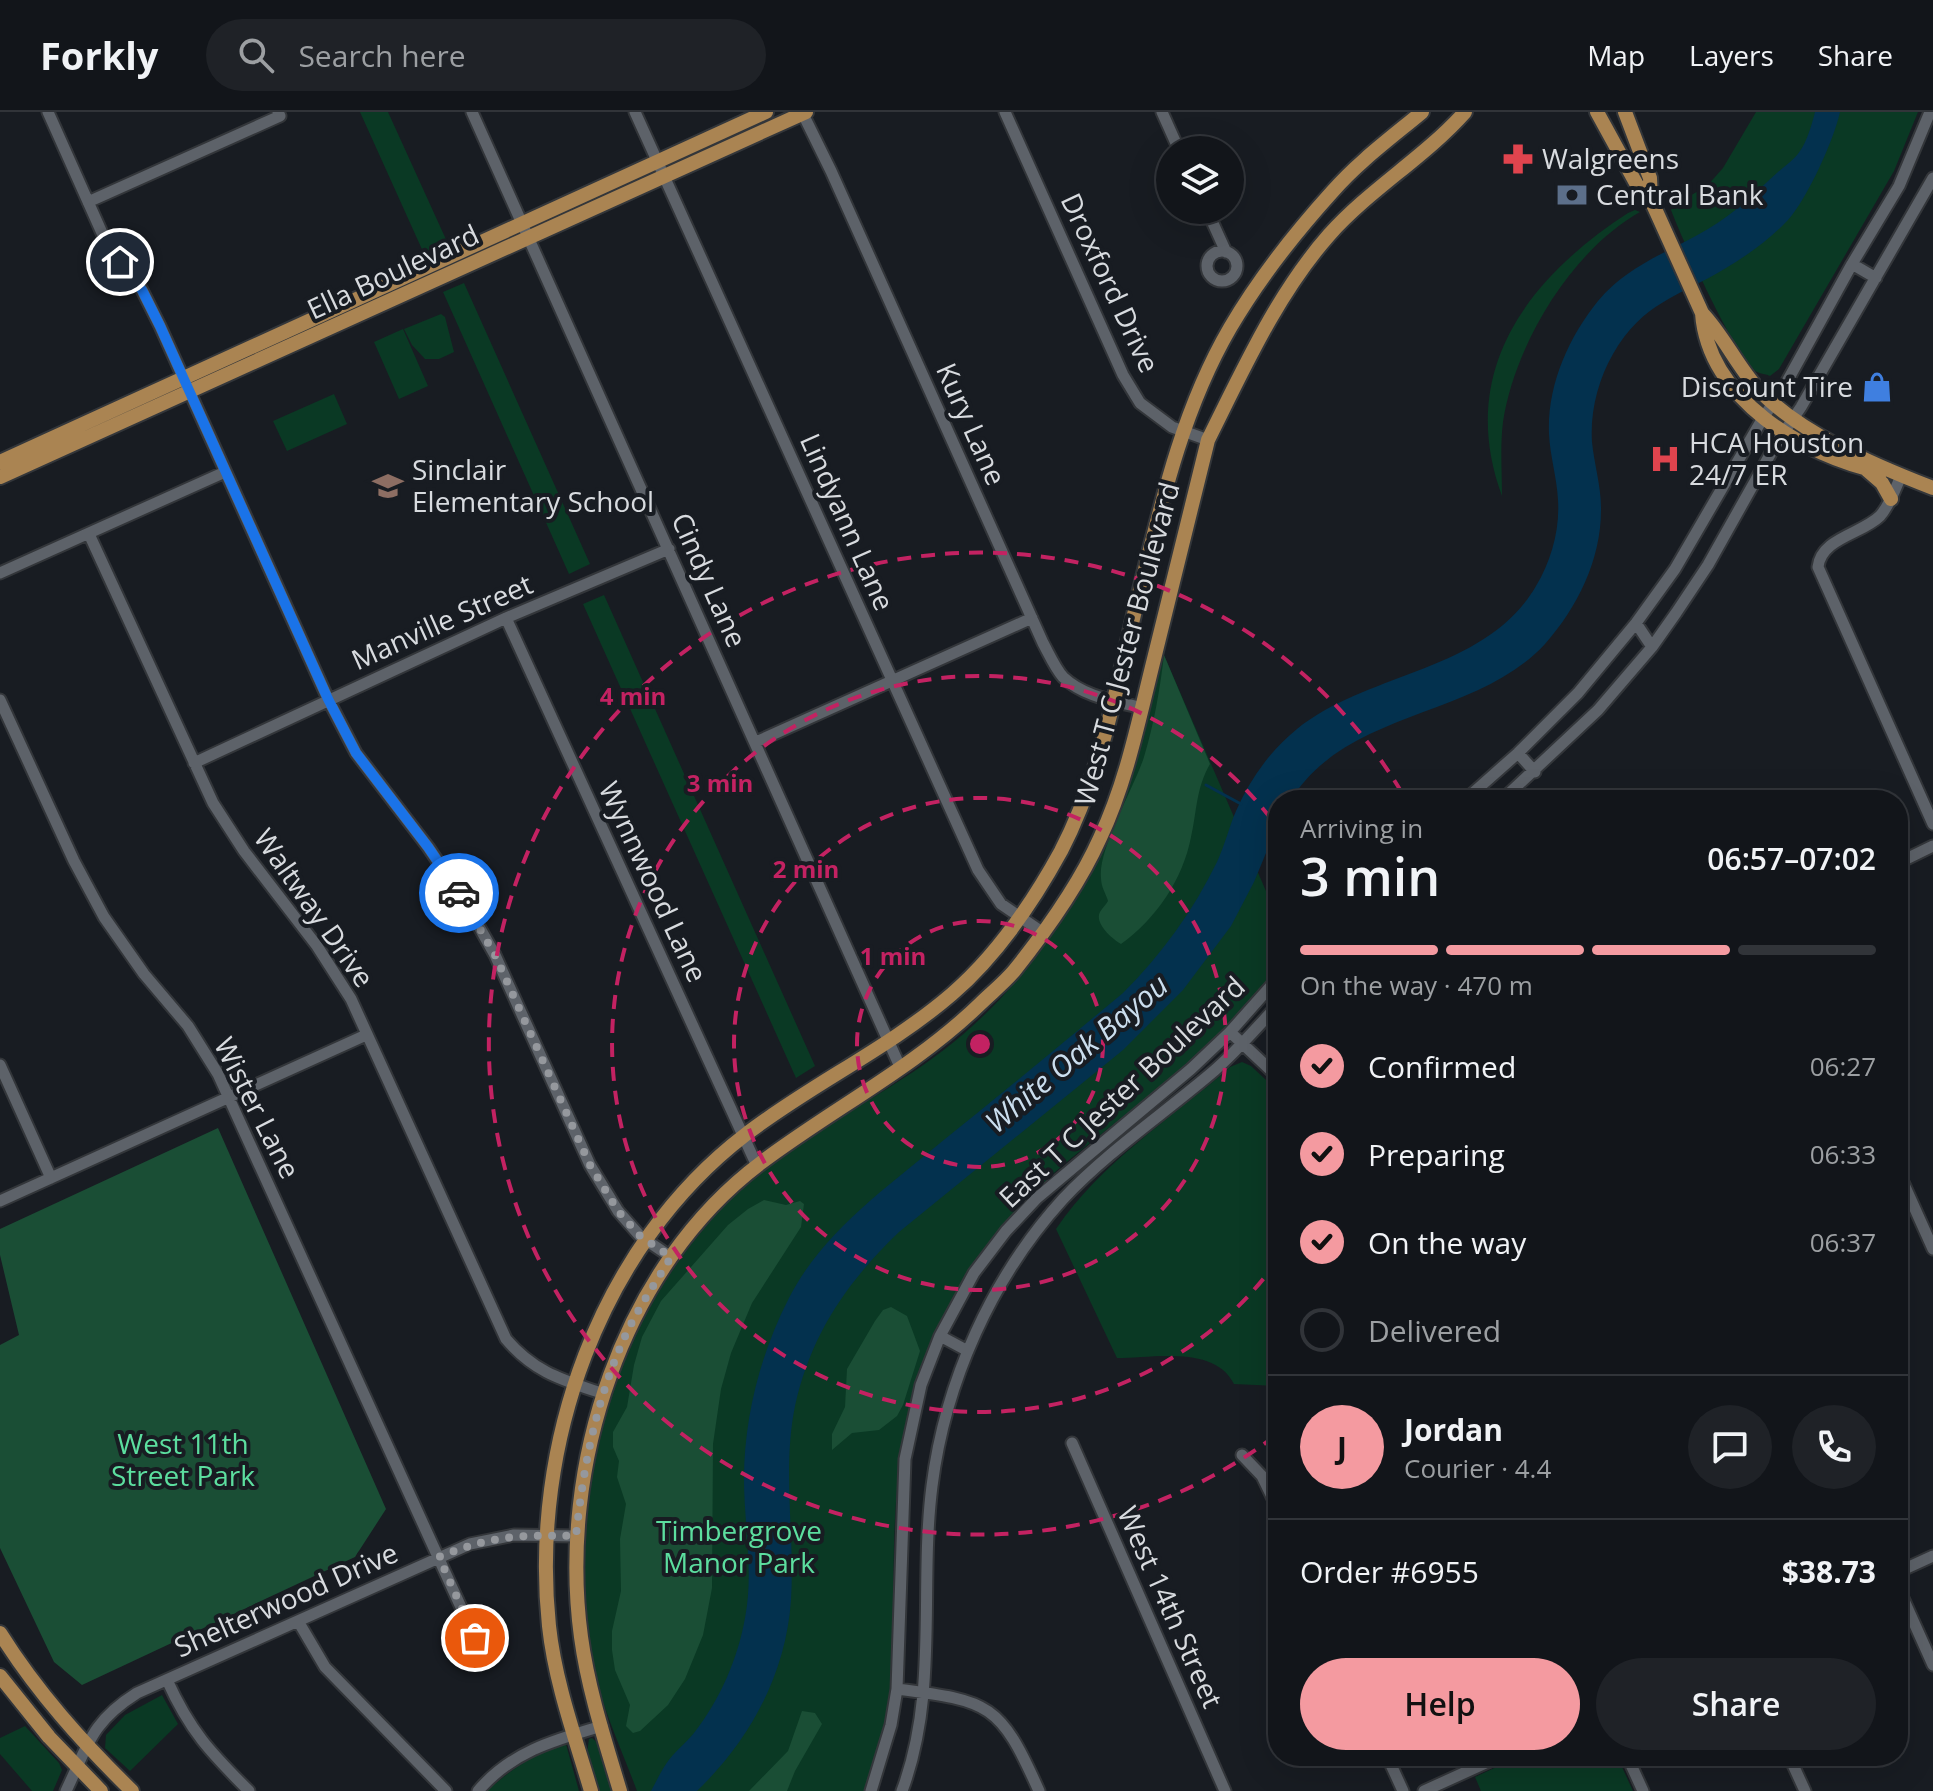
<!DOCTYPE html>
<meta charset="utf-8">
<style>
body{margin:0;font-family:"Open Sans",sans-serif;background:#1f2227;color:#f1f3f6;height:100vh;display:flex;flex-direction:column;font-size:30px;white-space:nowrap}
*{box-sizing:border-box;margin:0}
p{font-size:26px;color:#9c9fa2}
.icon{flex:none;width:44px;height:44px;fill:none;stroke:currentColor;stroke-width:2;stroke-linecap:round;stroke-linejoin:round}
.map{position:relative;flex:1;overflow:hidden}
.drawer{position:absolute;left:1268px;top:678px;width:640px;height:976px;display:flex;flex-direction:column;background:#12151a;border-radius:32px;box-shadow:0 8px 32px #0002,0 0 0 2px #313439}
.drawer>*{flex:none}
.buttons{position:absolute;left:1156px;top:24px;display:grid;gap:16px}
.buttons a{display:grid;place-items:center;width:88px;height:88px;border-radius:50%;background:#12151a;box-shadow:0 8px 32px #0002,0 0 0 2px #313439;font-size:40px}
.pin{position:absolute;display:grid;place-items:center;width:68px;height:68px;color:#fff;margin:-34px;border:4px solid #fff;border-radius:50%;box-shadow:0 2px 8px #0007}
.courier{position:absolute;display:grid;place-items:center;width:80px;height:80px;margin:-40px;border:6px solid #1a73e8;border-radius:50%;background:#fff;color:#222;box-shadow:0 2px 10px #0007}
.headline em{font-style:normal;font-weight:600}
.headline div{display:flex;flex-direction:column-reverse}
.headline{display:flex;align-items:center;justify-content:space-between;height:136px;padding:0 32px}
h1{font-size:52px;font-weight:600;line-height:60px}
.bar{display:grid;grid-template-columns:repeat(4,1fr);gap:12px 8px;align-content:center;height:96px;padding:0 32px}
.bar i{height:10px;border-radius:6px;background:#313439}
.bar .selected{background:#f49aa0}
.bar p{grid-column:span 4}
.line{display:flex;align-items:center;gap:20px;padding:0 32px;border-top:2px solid #313439}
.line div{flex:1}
.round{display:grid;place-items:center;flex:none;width:84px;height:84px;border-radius:42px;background:#1f2227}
ol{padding:0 32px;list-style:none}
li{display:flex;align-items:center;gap:24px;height:88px}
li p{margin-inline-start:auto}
li .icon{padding:8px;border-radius:50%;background:#f49aa0;color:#111;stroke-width:4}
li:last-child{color:#9c9fa2}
li i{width:44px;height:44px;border:4px solid #313439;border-radius:50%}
.button{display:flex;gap:16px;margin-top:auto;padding:16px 32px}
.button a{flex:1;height:92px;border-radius:48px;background:#f49aa0;color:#111;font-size:32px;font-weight:600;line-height:92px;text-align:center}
.button a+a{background:#1f2227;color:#f1f3f6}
header{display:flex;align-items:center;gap:48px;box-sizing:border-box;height:112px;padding:0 40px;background:#12151a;border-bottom:2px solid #313439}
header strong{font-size:38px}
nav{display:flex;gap:44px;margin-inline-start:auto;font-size:28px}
.search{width:560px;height:72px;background:#1f2227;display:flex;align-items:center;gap:20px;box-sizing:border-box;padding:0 28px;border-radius:44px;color:#9c9fa2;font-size:30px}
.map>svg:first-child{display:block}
.green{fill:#0a3924}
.forest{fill:#1a4e35}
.water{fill:#03314e}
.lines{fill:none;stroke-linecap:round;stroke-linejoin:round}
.stream{stroke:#03314e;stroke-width:3}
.minor-casing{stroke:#33363a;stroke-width:15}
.major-casing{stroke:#33363a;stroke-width:18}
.minor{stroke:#5d6269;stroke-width:11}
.major{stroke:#aa8452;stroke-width:14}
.done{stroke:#95989d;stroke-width:8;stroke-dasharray:0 14.4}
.route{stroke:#1a73e8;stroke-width:10}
.ring{fill:none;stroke:#c32262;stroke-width:4;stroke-dasharray:14 10}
.labels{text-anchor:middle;stroke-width:8;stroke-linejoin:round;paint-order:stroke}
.poi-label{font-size:28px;fill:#d8dbdf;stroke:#181c22;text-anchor:start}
.street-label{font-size:28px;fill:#d8dbdf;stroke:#181c22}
.park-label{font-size:28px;fill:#5cde9f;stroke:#181c22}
.water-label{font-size:30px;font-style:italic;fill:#cbdeee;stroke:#181c22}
.centre{fill:#c32262;stroke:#181c22;stroke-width:4}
.ring-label{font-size:24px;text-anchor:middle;font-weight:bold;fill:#c32262;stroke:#181c22;stroke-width:8;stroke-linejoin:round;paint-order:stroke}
</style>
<header>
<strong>Forkly</strong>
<div class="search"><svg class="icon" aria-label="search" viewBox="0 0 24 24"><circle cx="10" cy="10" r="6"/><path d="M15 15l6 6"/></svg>Search here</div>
<nav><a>Map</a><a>Layers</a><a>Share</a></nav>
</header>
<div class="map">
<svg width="1933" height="1679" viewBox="0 0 1933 1679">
<rect width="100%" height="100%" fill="#181c22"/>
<!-- green -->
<path class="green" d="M360 0H388L449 134 425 144Z
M1756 0H1918L1894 59 1779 257 1770 264C1766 262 1761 262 1757 260 1735 246 1682 127 1671 98L1674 93 1707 74 1723 56Z
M1635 98 1640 100C1571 139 1515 232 1503 310 1500 335 1502 359 1502 384 1456 259 1528 166 1628 101Z
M464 171 590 452 569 462 443 180Z
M441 202 445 205 454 240 439 247H425L412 233 404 217Z
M403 217 428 274 399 287 374 230Z
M334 282 347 312 287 339 273 309Z
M604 483 815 954 796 966 583 492Z
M1164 543 1278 807V858C1255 884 1233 910 1208 934 1163 976 1111 1013 1063 1053 980 1124 921 1223 903 1331 888 1416 897 1505 890 1591L886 1610 865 1679H637C620 1633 597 1585 589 1536 560 1359 628 1165 770 1052 811 1019 858 996 902 967 944 941 984 907 1016 869 1104 768 1132 668 1164 543Z
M1242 950 1251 954 1278 979V1274L1234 1272C1215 1233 1153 1246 1117 1246L1056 1117C1101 1050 1171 1007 1230 955Z
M162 1583 178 1612 130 1659 105 1636 106 1623 125 1603Z
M25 1614 59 1651 62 1658 53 1679H32L0 1642V1626Z
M592 1626 601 1634 615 1679H600L587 1641 589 1627Z
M566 1632 579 1679H487C511 1657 535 1641 566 1632Z
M1520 1644H1617L1633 1679H1481L1475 1665Z"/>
<!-- forest -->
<path class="forest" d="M1164 543 1210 652C1196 676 1197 699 1191 725 1183 767 1156 807 1121 832 1112 827 1094 811 1100 800 1102 796 1106 793 1108 789 1106 782 1101 775 1101 766 1098 737 1134 676 1144 645 1154 612 1160 577 1164 543Z
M218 1016 386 1397 355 1445 82 1573 54 1550 0 1436V1233L19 1223 0 1143V1117Z
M764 1088 786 1093 800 1089 804 1092 801 1115 752 1191 731 1241 721 1277 713 1332 712 1476 703 1523 685 1567 668 1593 640 1619 633 1621 626 1614 630 1593 615 1558 612 1538V1519L621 1479 620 1427 626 1392 617 1365 619 1349 613 1335V1320L627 1295 634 1253 642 1225 661 1189 728 1113 748 1097Z
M891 1195 907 1204 920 1239 903 1293 897 1304 879 1318 852 1321 832 1338V1322L845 1295 847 1257 875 1209 883 1198Z
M802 1599 815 1601 822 1612 795 1659 787 1679H749L788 1639Z"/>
<!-- water -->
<path class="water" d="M1815 0H1840C1834 28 1807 87 1788 108 1770 127 1748 143 1726 156 1678 185 1643 190 1613 242 1598 268 1590 300 1592 330 1594 351 1601 374 1601 395 1602 446 1578 495 1545 532 1476 607 1347 597 1291 688H1278V712L1254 770 1231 814 1183 878 1123 938 899 1120C847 1170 811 1222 795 1294 782 1358 795 1423 791 1488 786 1562 750 1628 697 1679H651C656 1670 660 1661 666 1652 673 1641 685 1632 694 1621 720 1588 738 1546 745 1506 754 1460 744 1412 744 1367 744 1305 761 1240 789 1186 823 1119 889 1074 945 1027 1005 979 1064 930 1123 881 1162 842 1193 799 1217 750 1225 733 1229 715 1236 699 1250 667 1270 639 1297 617 1369 559 1486 560 1536 474 1551 449 1560 418 1558 388 1557 366 1550 344 1549 322 1547 274 1568 226 1598 189 1628 153 1669 140 1708 117 1734 102 1756 80 1778 60 1785 54 1795 47 1800 39 1807 29 1812 12 1815 0Z"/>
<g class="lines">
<!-- stream -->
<path class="stream" d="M1206 673 1241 692"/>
<!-- minor casing -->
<g class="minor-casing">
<path id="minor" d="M48 0 102 121 142 178 160 214 328 587 356 641 428 735 464 788 495 843 590 1053 618 1099 640 1124 671 1145
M472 0 901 957
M635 0 978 758 1001 792 1042 820
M802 0 831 59 1043 531C1049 542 1055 556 1063 565 1084 585 1115 589 1142 596
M1005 0 1123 263 1140 291 1172 315 1208 328
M1162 0 1179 38
M88 90 280 4 278 0
M1207 98 1226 140
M1207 154a15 15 0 1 1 30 0a15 15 0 1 1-30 0Z
M1852 152 1876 166
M1901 364C1895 377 1890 393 1880 404 1862 422 1821 426 1818 455L1933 712
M89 422 213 691 244 739 317 834 351 887 506 1227C535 1261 563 1268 604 1282
M0 461 225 360
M506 506 757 1054
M1636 511 1652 535
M0 588 74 749 104 805 144 862 188 914 218 962 475 1526 474 1542
M756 630 1032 506
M1518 641 1535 660
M194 651 506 506 669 437
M1465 688 1518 641 1578 581 1636 511 1675 457 1763 306 1784 275 1852 152 1899 74 1930 0
M1502 688 1598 598 1652 535 1676 501 1708 453 1776 332 1801 295 1933 66
M1898 751 1933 734
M1230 920 1278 965
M0 953 51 1066
M1898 1059 1933 1137
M0 1089 366 923
M940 1224 968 1239
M1072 1331 1225 1679
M1242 1343 1262 1364 1278 1397
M1898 1460 1933 1444
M1898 1475 1933 1553
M298 1509 325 1555 446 1679
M167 1568C190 1619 210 1640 249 1679
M897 1577C990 1589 1000 1591 1039 1679
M1387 1644 1403 1679
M1627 1644 1643 1679
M1789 1644 1805 1679
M66 1679C88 1633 91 1610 137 1581L470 1432 514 1423 576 1424
M478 1679C511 1640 554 1628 602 1614
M871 1679 891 1613 897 1577 905 1347 921 1273 940 1224 974 1161 1006 1119 1037 1086 1191 957 1230 920 1278 866
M902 1679C939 1580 919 1476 932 1374 945 1270 992 1165 1063 1087 1108 1039 1165 1001 1215 958 1238 938 1257 915 1278 893
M1424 1679 1501 1644"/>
</g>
<!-- major casing -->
<g class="major-casing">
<path id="major" d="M1597 0 1637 73 1651 88
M1625 0 1650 66 1651 88 1702 201C1723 223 1736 252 1757 276 1798 321 1876 354 1933 376
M1702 201C1708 287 1804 344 1881 360
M0 350 766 0
M1867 358 1882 371 1891 387
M0 365 806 0
M0 1521C37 1580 82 1630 132 1679
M0 1564 49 1625 101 1679
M591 1679C575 1625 555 1570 549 1514 530 1334 599 1135 745 1023 811 972 888 937 952 882 996 844 1033 790 1061 739 1101 662 1117 574 1137 490 1160 397 1181 300 1230 216 1258 168 1295 121 1332 80 1358 50 1392 25 1422 0
M620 1679C605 1629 588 1577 581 1525 558 1356 621 1155 762 1050 834 996 915 955 980 892 991 881 1004 871 1014 859 1046 819 1079 773 1100 726 1125 673 1137 616 1151 559 1170 482 1189 405 1208 328 1243 258 1277 182 1329 123 1370 77 1425 45 1465 0"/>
</g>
<!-- minor -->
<use href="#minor" class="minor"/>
<!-- major -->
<use href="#major" class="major"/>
</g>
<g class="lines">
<!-- done -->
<path class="done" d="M459 781 495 843 590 1053 618 1099 640 1124 671 1145C654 1173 635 1201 622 1231 595 1293 583 1358 576 1424 519 1423 493 1423 439 1445L475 1526"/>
<!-- route -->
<path class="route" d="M120 150 142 178 160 214 328 587 356 641 428 735 459 781"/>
</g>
<!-- distance rings -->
<g class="ring">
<circle cx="980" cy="932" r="123"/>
<circle cx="980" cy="932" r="246"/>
<path d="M1278 1148A368 368 0 1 1 1278 716"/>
<path d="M1275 1324A491 491 0 1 1 1405 686"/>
</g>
<!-- icons -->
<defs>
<g id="pharmacy-bare" transform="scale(2.4)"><path d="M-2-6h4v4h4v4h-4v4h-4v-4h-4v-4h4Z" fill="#e0444e" stroke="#181c22" stroke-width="2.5" paint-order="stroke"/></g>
<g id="bank-bare" transform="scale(2.4)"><path d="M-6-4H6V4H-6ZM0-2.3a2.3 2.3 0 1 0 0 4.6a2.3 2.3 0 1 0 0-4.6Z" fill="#5c6f8a" stroke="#181c22" stroke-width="2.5" paint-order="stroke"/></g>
<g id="shop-bare" transform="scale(2.4)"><path d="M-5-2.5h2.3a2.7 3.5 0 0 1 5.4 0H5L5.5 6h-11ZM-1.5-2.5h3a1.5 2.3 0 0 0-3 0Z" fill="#3f7fe0" stroke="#181c22" stroke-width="2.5" paint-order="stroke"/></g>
<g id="hospital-bare" transform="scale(2.4)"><path d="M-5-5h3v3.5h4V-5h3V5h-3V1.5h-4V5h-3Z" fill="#e0444e" stroke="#181c22" stroke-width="2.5" paint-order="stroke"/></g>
<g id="school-bare" transform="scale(2.4)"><path d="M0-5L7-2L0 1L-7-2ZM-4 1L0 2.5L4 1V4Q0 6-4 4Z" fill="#8d6e63" stroke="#181c22" stroke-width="2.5" paint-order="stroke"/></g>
</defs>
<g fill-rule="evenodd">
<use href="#pharmacy-bare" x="1518" y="47"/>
<use href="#bank-bare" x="1572" y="83"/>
<use href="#shop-bare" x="1877" y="275"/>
<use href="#hospital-bare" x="1665" y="347"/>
<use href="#school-bare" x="388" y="374"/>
</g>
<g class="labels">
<!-- poi labels -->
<g class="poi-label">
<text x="1542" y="57">Walgreens</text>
<text x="1596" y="93">Central Bank</text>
<text x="1853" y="285" text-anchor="end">Discount Tire</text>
<text x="1689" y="341">HCA Houston<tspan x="1689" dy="32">24/7 ER</tspan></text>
<text x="412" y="368">Sinclair<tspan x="412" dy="32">Elementary School</tspan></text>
</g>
<!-- street labels -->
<g class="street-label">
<text transform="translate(393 160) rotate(-25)" y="10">Ella Boulevard</text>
<text transform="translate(1110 171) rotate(65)" y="10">Droxford Drive</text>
<text transform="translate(971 312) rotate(66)" y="10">Kury Lane</text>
<text transform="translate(847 410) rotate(66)" y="10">Lindyann Lane</text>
<text transform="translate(709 468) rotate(66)" y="10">Cindy Lane</text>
<text transform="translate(442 510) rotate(-24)" y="10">Manville Street</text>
<text transform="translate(1127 532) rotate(-75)" y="10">West T C Jester Boulevard</text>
<text transform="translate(653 770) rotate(65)" y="10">Wynnwood Lane</text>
<text transform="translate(314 796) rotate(55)" y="10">Waltway Drive</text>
<text transform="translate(1122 980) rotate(-43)" y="10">East T C Jester Boulevard</text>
<text transform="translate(257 996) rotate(63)" y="10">Wister Lane</text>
<text transform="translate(286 1488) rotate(-24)" y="10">Shelterwood Drive</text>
<text transform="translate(1170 1495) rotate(66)" y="10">West 14th Street</text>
</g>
<!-- park labels -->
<g class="park-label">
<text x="183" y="1342">West 11th<tspan x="183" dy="32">Street Park</tspan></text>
<text x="739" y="1429">Timbergrove<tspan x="739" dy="32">Manor Park</tspan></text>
</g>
<!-- water labels -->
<g class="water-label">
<text transform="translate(1077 942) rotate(-40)" y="10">White Oak Bayou</text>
</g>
</g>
<circle cx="980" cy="932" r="12" class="centre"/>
<g class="ring-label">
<text x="633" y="593">4 min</text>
<text x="720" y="680">3 min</text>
<text x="806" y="766">2 min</text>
<text x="893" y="853">1 min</text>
</g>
</svg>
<div class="buttons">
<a><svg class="icon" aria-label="layers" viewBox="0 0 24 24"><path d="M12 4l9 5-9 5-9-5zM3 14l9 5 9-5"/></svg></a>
</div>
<div class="pin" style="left:475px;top:1526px;background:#ea580c"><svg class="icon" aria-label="bag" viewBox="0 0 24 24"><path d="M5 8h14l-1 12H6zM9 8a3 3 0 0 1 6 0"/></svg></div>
<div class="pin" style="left:120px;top:150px;background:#1f2937"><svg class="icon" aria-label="home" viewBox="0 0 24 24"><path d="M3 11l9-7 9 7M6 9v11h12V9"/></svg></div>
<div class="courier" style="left:459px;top:781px"><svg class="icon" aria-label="car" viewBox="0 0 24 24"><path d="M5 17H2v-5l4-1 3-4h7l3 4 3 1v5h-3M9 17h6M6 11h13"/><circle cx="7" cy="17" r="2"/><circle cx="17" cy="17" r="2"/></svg></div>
<section class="drawer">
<div class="headline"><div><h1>3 min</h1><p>Arriving in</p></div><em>06:57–07:02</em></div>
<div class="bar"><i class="selected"></i><i class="selected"></i><i class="selected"></i><i></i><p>On the way · 470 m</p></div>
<ol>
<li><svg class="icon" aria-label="check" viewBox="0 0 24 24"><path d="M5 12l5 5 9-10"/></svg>Confirmed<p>06:27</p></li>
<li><svg class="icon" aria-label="check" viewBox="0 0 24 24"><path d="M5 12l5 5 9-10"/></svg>Preparing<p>06:33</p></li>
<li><svg class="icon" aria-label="check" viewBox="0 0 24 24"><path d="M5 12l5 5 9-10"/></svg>On the way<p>06:37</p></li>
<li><i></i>Delivered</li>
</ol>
<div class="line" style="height:144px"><b class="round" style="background:#f49aa0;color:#111">J</b><div><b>Jordan</b><p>Courier · 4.4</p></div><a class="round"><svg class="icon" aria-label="chat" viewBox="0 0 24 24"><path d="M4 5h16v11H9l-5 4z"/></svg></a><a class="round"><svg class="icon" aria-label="phone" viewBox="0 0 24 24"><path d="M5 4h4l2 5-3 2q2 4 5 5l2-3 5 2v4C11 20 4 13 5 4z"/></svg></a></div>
<div class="line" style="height:104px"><div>Order #6955</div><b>$38.73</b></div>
<div class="button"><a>Help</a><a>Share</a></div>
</section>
</div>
